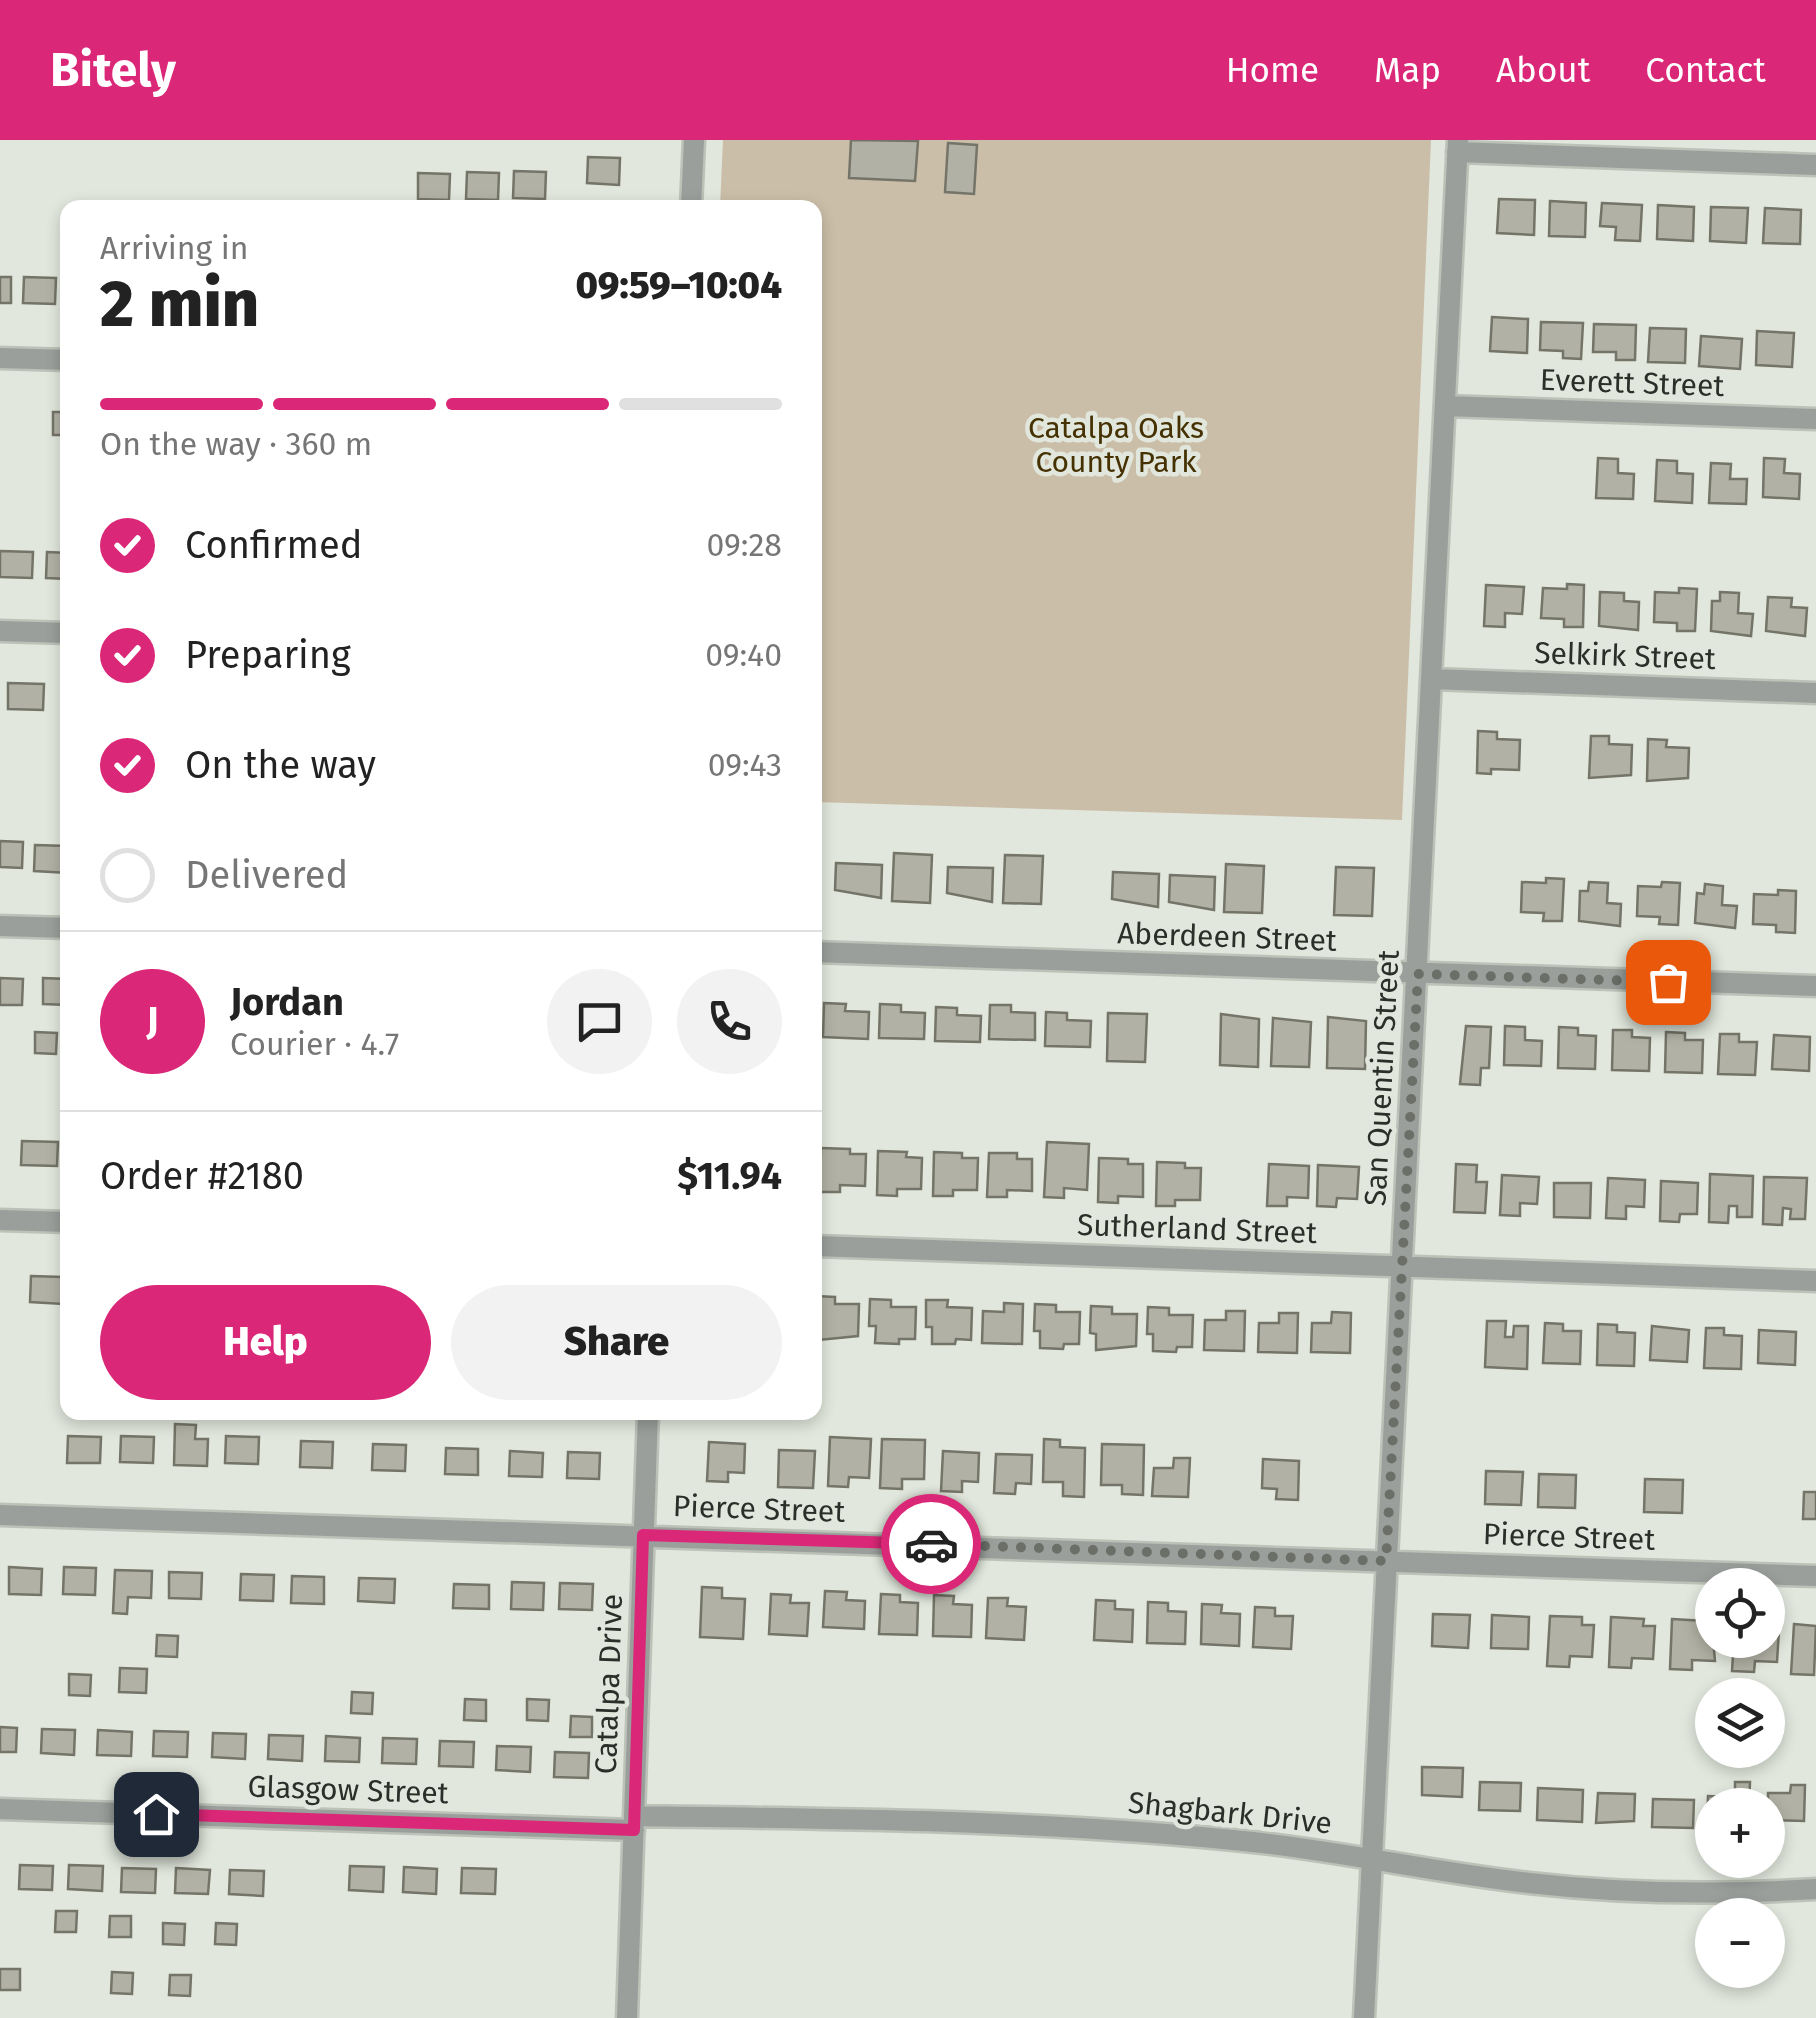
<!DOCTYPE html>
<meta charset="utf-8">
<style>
body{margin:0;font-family:"Fira Sans",sans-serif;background:#f2f2f2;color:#222;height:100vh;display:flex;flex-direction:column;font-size:38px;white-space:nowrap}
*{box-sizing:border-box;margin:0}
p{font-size:32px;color:#767676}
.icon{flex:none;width:55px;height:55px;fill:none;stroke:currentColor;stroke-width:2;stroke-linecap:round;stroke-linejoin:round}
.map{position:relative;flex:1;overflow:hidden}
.sheet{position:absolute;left:60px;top:60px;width:762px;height:1220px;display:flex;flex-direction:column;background:#fff;border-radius:20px;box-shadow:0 5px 15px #0003}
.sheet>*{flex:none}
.tools{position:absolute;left:1695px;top:1428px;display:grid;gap:20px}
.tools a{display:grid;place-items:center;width:90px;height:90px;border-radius:50%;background:#fff;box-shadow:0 5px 15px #0003;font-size:50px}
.pin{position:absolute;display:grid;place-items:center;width:85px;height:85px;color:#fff;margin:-42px;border-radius:20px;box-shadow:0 5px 15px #0006}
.courier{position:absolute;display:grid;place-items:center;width:100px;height:100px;margin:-50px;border:8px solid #db2777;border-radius:50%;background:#fff;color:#222;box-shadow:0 2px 12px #0007}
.headline em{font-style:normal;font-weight:800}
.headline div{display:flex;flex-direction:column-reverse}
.headline{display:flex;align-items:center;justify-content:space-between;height:170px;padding:0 40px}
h1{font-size:65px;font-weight:800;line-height:75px}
.bar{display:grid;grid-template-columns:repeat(4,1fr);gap:15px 10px;align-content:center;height:120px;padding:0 40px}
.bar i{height:12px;border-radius:8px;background:#e0e0e0}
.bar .selected{background:#db2777}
.bar p{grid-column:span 4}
.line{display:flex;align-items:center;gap:25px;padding:0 40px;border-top:2px solid #e0e0e0}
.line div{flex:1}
.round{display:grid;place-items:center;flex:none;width:105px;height:105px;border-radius:52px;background:#f2f2f2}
ol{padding:0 40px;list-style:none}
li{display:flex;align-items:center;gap:30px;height:110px}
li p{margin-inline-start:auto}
li .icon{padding:10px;border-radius:50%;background:#db2777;color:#fff;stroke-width:4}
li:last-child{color:#767676}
li i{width:55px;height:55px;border:5px solid #e0e0e0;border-radius:50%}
.button{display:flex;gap:20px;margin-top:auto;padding:20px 40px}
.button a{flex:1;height:115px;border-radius:60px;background:#db2777;color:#fff;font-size:40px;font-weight:800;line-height:115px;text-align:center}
.button a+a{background:#f2f2f2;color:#222}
header{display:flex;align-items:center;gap:60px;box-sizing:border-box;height:140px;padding:0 50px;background:#db2777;color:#fff}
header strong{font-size:48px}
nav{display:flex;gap:55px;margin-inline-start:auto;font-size:35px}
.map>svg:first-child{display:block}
.green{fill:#cbbea8}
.building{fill:#b1b1a5;stroke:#747468;stroke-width:2.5}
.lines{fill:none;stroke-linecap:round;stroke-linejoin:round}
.street-casing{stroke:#bdc2b8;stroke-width:25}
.street{stroke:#9a9f9b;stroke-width:20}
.done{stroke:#6b6f68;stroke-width:10;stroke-dasharray:0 18}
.route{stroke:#db2777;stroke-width:12}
.labels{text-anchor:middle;stroke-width:9;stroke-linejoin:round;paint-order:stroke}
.street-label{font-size:30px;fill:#2b2e29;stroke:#e1e7dc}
.park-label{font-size:30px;fill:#463103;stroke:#e1e7dc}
</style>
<header>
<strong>Bitely</strong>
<nav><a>Home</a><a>Map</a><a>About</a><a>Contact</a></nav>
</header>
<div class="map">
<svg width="1816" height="1878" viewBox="0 0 1816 1878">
<rect width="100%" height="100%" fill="#e1e7dc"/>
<!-- green -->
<path class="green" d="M723 0H1431L1402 680 815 662V68H720Z"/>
<!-- building -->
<path class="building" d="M851 0 918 1 915 41 849 38Z
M948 3 977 5 974 54 945 52Z
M588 17 620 18 619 45 587 43Z
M514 31 546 32 545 59 513 58Z
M467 32 499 33 498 60 466 59Z
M418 33 450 34 449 60 418 59Z
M1499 59 1535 60 1534 95 1497 93Z
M1550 61 1586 63 1585 97 1549 96Z
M1602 63 1642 65 1640 101 1615 100 1616 87 1600 86Z
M1658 65 1694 67 1693 101 1657 99Z
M1711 67 1748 68 1746 103 1710 101Z
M1765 68 1801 70 1800 104 1763 103Z
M0 137H11V163H0Z
M24 137 56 138 55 164 23 163Z
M1492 177 1528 179 1527 213 1490 211Z
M1541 182 1583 183 1581 219 1563 218V211L1540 210Z
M1594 184 1636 185 1635 220H1616V212H1593Z
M1650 188 1686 189 1685 223 1648 222Z
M1757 191 1794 193 1792 227 1756 225Z
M1701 196 1742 199 1740 229 1699 226Z
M53 272H68V295H53Z
M1598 318 1618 319V333L1634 334 1633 359 1596 358Z
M1764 318 1785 319 1784 333 1800 334 1799 359 1763 357Z
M1657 320 1677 321V333L1693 334 1692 363 1655 361Z
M1711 323 1731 324 1730 339H1747L1746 364 1709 363Z
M0 411 33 412 32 438 0 437Z
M47 412 68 413V439L46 438Z
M1567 444 1584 445 1583 487H1564V479L1541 478 1543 448 1567 449Z
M1486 445 1524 447 1522 474 1505 473V487L1484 486Z
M1679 448 1697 449 1695 491H1677V483L1654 482 1655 452 1679 453Z
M1600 452 1624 453V461L1639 462 1638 490 1599 486Z
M1720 452 1739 453 1738 473 1753 474 1751 496 1711 491 1712 461H1720Z
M1768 457 1792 458 1791 467 1807 468 1805 496 1766 491Z
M8 543 44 544 43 570 8 569Z
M1478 591 1497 592V599L1520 600 1519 630 1491 629V634L1477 633Z
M1591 596H1609V604L1632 605 1631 635 1589 638Z
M1648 599 1667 600 1666 607 1689 608 1688 638 1647 641Z
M0 701 23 702 22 728 0 727Z
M35 705 68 706V733L34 731Z
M894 713 932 715 930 763 892 761Z
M1005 715 1043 716 1041 764 1003 763Z
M836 723 882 725 881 758 835 750Z
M1226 724 1264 726 1262 773 1224 772Z
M948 727 993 728 992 762 947 753Z
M1336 727 1374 728 1372 776 1334 775Z
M1113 732 1159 734 1158 767 1112 759Z
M1170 735 1215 737 1214 770 1169 762Z
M1546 738 1564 739 1562 781H1543L1544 773 1521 772 1522 742 1546 743Z
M1589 742 1608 743 1607 763 1621 764 1620 786 1579 781 1580 751H1588Z
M1662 742 1680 743 1678 785 1659 784 1660 777 1637 776 1638 746 1661 747Z
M1705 744 1723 746 1722 765 1737 766 1735 788 1695 783 1697 753 1704 754Z
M1778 750 1796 751 1795 793 1776 792V785L1753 784 1754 754 1778 755Z
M0 838 23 839 22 865H0Z
M43 838 68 839V865L43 864Z
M824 863 846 864 845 871 869 872 868 899 823 897Z
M880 864 901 865V872L925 873 924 899 879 898Z
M990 865H1011V872L1035 873V900L989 899Z
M936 867 957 868V875L981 876 980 902 935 901Z
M1046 872 1067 873V880L1091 881 1090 907 1045 906Z
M1108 873 1147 874 1145 922 1107 921Z
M1221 874 1259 879 1258 927 1220 925Z
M1328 877 1366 881 1365 929 1327 928Z
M1273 878 1311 882 1309 927 1271 926Z
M1466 886 1491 887 1489 928H1481L1480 945 1460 944Z
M1505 886 1525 887V900L1542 901 1541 926 1504 925Z
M1559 887 1578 888V895L1596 896 1595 929 1558 928Z
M1613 890H1632V897L1650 898 1649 931 1612 930Z
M35 892 57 893 56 914 35 913Z
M1666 892 1685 893V900H1703L1702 933 1665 932Z
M1720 894H1739V902H1757L1755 935 1718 934Z
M1774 895 1810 897 1809 931 1772 929Z
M22 1001 58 1002 57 1026 21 1025Z
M1047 1002 1089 1004 1087 1050 1064 1048V1058L1044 1057Z
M821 1008 850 1009V1014H866L865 1046 840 1045V1052H820Z
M878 1011 907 1012 906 1017 922 1018 921 1049H897V1056L877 1055Z
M934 1012 962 1013V1018H978L977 1050H953V1056H933Z
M989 1013H1017V1019H1032V1051L1007 1050V1057H987Z
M1099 1018 1128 1019V1024H1143V1057L1118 1056V1063L1098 1062Z
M1157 1022 1185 1023V1028H1201L1200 1060H1175V1066H1156Z
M1269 1024 1309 1026 1308 1058 1287 1057V1066H1267Z
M1456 1024 1477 1025 1476 1042H1487L1485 1073 1454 1072Z
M1318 1025 1359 1027 1357 1059 1337 1058 1336 1067 1317 1066Z
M1710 1034 1753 1036 1752 1077H1737V1066H1729L1728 1083 1709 1082Z
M1502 1035 1539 1037 1537 1064 1520 1063V1076L1500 1075Z
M1764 1037 1807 1038 1805 1079H1790L1791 1069 1783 1068 1782 1085 1763 1084Z
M1608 1038 1645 1040 1644 1067 1626 1066V1079L1606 1078Z
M1661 1041 1698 1043 1697 1074H1680L1679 1082 1660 1081Z
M1554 1043H1591L1590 1078 1554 1077Z
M31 1136 63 1137V1164L30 1162Z
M815 1156 835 1157V1164H859L858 1196 819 1200Z
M870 1159 891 1160V1167H916L915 1199H899V1204L875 1203 876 1186H869Z
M926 1160H948L947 1167 972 1168 971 1200 956 1199 955 1204H932V1187H926Z
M1004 1163 1023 1164 1022 1204 982 1203 983 1171 1004 1172Z
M1035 1164 1056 1165V1172H1080L1079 1204H1064L1063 1209 1040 1208V1191H1034Z
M1091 1166 1112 1167V1174H1137L1136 1206 1096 1210V1194L1090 1193Z
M1148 1167 1169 1168V1175H1193L1192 1207H1177L1176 1212 1153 1211V1194H1147Z
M1226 1171H1245L1244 1211 1204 1210 1205 1180H1226Z
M1332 1172 1351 1173 1350 1213 1311 1212 1312 1183H1331Z
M1279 1173H1298L1297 1213 1258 1212 1259 1183H1279Z
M1487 1181H1506L1505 1197H1513L1514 1186H1528L1527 1229 1485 1227Z
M1545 1183 1563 1184V1191H1581L1580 1224 1543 1223Z
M1598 1184 1617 1185V1192L1635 1193 1634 1226 1597 1225Z
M1652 1186 1689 1190 1687 1222 1650 1220Z
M1706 1188H1724V1195L1742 1196 1741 1229 1704 1228Z
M1759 1190 1796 1192 1795 1225 1758 1223Z
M175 1284 196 1285 195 1299H208L207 1326 174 1325Z
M68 1296 101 1297 100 1323H67Z
M121 1296 154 1297 153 1323 120 1322Z
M226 1296 259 1297 258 1324 225 1323Z
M830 1297 871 1299 869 1338 849 1337 848 1347 828 1346Z
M882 1299 925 1300 924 1339H902V1349L880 1348Z
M1044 1299 1060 1300V1307L1085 1308 1084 1357 1063 1356V1342H1043Z
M301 1301 333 1302 332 1328 300 1327Z
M709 1302 745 1304 744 1333 728 1332V1342L707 1341Z
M373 1304 406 1305 405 1331 372 1330Z
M1102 1304 1144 1305 1143 1355 1122 1354V1345H1101Z
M446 1308 478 1309V1335L445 1334Z
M779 1310 815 1311 813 1348 778 1347Z
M510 1311 543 1313 542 1337 509 1336Z
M943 1311 979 1313 978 1342 962 1341V1352L941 1351Z
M568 1312 600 1313 599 1339 567 1338Z
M996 1314 1032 1315 1031 1344 1016 1343 1015 1354 994 1353Z
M1174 1318H1190L1188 1357 1152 1356 1154 1328H1173Z
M1263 1319 1299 1321 1298 1360 1276 1359 1277 1349 1262 1348Z
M1486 1331 1523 1332 1521 1365 1485 1364Z
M1539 1334 1576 1335 1575 1368 1538 1367Z
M1645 1339 1683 1340 1682 1373 1644 1372Z
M1804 1352H1816V1379H1803Z
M9 1427 42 1429 41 1455 9 1454Z
M64 1427 96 1428 95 1455 63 1454Z
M115 1430 152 1431 151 1458 128 1457 127 1474 113 1473Z
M169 1432 202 1433 201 1459 169 1458Z
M241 1434 274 1435 273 1461 240 1460Z
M292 1436 324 1437V1464L291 1463Z
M359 1438 395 1439 394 1463 358 1461Z
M512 1442 544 1443 543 1470 511 1469Z
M560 1443 593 1444 592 1470 559 1469Z
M454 1444 489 1445V1469L453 1468Z
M702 1447 722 1448V1458L745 1459 743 1499 700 1497Z
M825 1451 847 1452 846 1460 865 1461 864 1489 823 1487Z
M771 1454 791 1455 790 1463H809L807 1496 769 1494Z
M881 1454 900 1455V1462L918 1463 917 1495 879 1494Z
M934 1455 954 1456 953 1464 972 1465 971 1497 933 1496Z
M988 1458H1008L1007 1466 1026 1467 1024 1500 986 1498Z
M1096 1460 1115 1461V1469L1133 1470 1132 1502 1094 1500Z
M1148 1462 1168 1463V1471L1186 1472 1185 1504 1147 1503Z
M1202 1464 1222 1465 1221 1473 1240 1474 1239 1506 1201 1504Z
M1255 1467 1275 1468V1476H1293L1291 1509 1253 1507Z
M1433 1474 1470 1475 1468 1508 1432 1506Z
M1492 1475 1529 1477 1528 1509 1491 1508Z
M1550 1476 1582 1477V1485H1594L1592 1517 1570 1516 1569 1527 1547 1526Z
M1611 1477 1644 1479 1643 1486H1655L1653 1519 1632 1518 1631 1528 1609 1527Z
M1672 1479 1705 1481 1704 1488H1712L1715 1521 1692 1520V1530L1670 1529Z
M1794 1484 1816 1486 1814 1535 1791 1534Z
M1768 1490H1779L1777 1522 1755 1521 1754 1532 1732 1531 1734 1500H1768Z
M157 1495 178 1496 177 1517 156 1516Z
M120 1528 147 1529 146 1553 119 1552Z
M69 1534 91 1535 90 1556 69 1555Z
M352 1552 373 1553 372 1574 351 1573Z
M465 1559 486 1560V1581L464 1580Z
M527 1559 549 1560 548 1581 527 1580Z
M571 1576 592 1577V1597H570Z
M0 1587 17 1588 16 1612H0Z
M42 1589 75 1590 74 1615 41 1613Z
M98 1590 132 1592 131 1616 97 1615Z
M154 1591 188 1592 187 1617 153 1616Z
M213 1593 246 1594 245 1619 212 1617Z
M269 1595 303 1596 302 1621 268 1619Z
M326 1596 360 1598 359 1622 325 1621Z
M383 1598 417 1599 416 1624 382 1623Z
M440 1601 474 1602 473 1627 439 1626Z
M497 1606 531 1607 530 1632 496 1630Z
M555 1612 589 1613 588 1638 554 1637Z
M1422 1627 1463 1628 1462 1657 1422 1655Z
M1480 1642 1521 1643 1520 1671 1479 1670Z
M1735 1642H1750L1749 1665H1712V1683H1707L1708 1656 1735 1657Z
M1791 1645H1805L1804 1681 1768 1680V1653H1790Z
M1538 1648 1583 1650 1582 1682 1537 1680Z
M1598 1653 1635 1654 1634 1681 1596 1683Z
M1653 1659 1694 1660 1693 1688 1652 1687Z
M20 1725 53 1726 52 1750 19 1749Z
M69 1725 103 1726 102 1751 68 1749Z
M350 1726 384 1727 383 1752 349 1750Z
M404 1727 437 1729 436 1754 403 1752Z
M122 1728 156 1729 155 1753 121 1752Z
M176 1728 210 1730 208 1754 175 1753Z
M462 1728 496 1729 495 1754 461 1753Z
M230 1730 264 1731 263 1756 229 1754Z
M56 1771H77L76 1792H55Z
M110 1776H131V1797H109Z
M163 1783 185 1784 184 1805 163 1804Z
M216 1783 237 1784 236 1805 215 1804Z
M0 1829H20V1850H0Z
M112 1832 133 1833 132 1854 111 1853Z
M170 1835H191L190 1856 169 1855Z"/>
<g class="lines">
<!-- street casing -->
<g class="street-casing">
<path id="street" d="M1457 12 1816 25
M691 68 694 0
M0 218 68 220
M1445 266 1816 279
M0 491 68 493
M1432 539 1816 553
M0 786 68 788
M815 812 1816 846
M0 1080 68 1082
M815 1106 1816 1141
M0 1375 1816 1436
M0 1669 634 1690
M634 1676C840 1679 1048 1680 1253 1702 1346 1712 1437 1733 1529 1743 1625 1754 1720 1755 1816 1749
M627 1878 648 1272
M1364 1878 1458 0"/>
</g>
<!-- street -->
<use href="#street" class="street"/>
</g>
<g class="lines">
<!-- done -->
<path class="done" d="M931 1404 1386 1421 1418 834 1668 842"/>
<!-- route -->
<path class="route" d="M156 1674 634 1690 643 1395 931 1404"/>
</g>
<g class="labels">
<!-- street labels -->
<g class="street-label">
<text transform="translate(1632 243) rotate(2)" y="10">Everett Street</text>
<text transform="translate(1625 516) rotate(2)" y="10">Selkirk Street</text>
<text transform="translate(1227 797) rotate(2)" y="10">Aberdeen Street</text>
<text transform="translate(1382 938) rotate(-87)" y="10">San Quentin Street</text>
<text transform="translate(1197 1089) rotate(2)" y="10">Sutherland Street</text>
<text transform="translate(759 1369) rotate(2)" y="10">Pierce Street</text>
<text transform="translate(1569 1397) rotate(2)" y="10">Pierce Street</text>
<text transform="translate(609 1544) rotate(-88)" y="10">Catalpa Drive</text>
<text transform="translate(348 1650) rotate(2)" y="10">Glasgow Street</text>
<text transform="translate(1230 1673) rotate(6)" y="10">Shagbark Drive</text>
</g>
<!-- park labels -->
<g class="park-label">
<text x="1116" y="298">Catalpa Oaks<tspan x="1116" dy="34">County Park</tspan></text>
</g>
</g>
</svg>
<div class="tools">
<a><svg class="icon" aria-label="locate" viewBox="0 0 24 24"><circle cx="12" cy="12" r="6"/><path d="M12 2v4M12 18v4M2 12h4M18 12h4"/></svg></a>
<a><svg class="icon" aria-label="layers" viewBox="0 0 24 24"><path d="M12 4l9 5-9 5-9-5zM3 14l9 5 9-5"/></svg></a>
<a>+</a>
<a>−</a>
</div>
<div class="pin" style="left:1668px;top:842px;background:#ea580c"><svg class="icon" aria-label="bag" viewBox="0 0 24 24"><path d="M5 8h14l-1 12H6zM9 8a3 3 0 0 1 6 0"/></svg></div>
<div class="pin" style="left:156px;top:1674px;background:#1f2937"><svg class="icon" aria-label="home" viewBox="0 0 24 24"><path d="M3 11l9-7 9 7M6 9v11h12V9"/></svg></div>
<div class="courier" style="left:931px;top:1404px"><svg class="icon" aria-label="car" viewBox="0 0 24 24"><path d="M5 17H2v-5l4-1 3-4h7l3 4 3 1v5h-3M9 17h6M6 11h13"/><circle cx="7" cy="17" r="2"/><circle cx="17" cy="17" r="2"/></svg></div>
<section class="sheet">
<div class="headline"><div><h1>2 min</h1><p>Arriving in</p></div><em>09:59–10:04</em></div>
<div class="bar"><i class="selected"></i><i class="selected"></i><i class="selected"></i><i></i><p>On the way · 360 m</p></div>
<ol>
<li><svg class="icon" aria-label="check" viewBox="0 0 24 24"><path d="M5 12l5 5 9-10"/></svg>Confirmed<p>09:28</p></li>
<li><svg class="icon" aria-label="check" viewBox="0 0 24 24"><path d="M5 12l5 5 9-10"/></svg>Preparing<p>09:40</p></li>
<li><svg class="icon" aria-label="check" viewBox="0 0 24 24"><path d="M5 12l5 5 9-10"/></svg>On the way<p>09:43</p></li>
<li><i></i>Delivered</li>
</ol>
<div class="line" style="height:180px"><b class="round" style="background:#db2777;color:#fff">J</b><div><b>Jordan</b><p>Courier · 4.7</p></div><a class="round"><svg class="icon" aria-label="chat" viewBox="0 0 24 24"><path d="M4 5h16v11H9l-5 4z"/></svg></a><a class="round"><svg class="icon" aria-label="phone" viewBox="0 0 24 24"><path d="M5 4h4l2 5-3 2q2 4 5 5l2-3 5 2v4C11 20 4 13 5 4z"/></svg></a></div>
<div class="line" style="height:130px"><div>Order #2180</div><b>$11.94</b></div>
<div class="button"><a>Help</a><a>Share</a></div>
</section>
</div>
